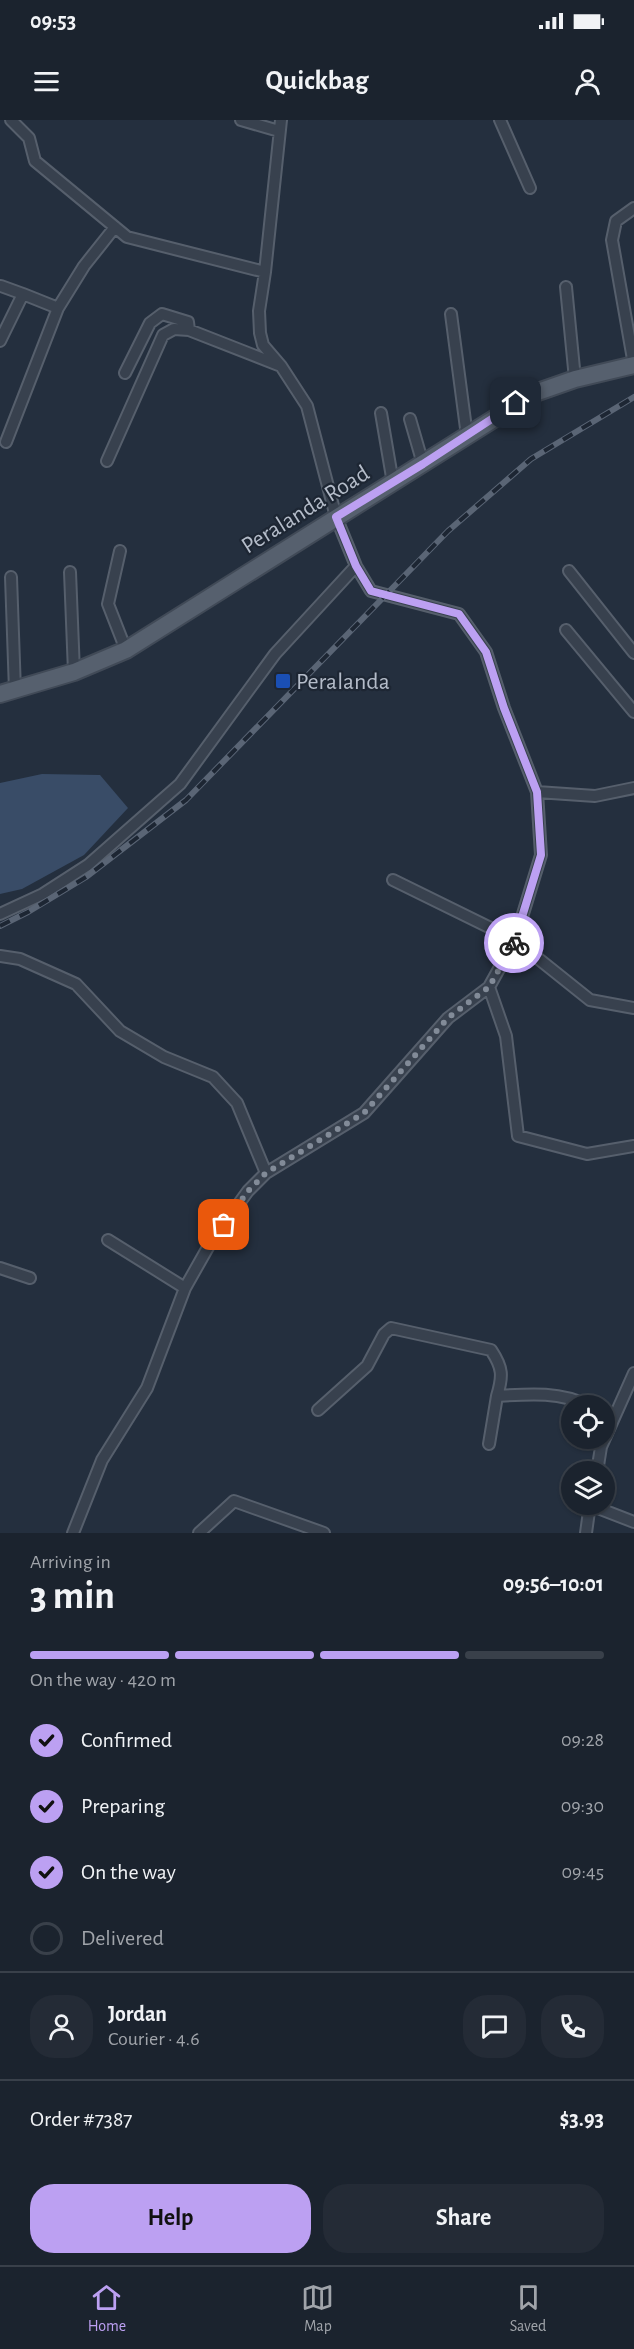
<!DOCTYPE html>
<meta charset="utf-8">
<style>
body{margin:0;font-family:"Alegreya Sans",sans-serif;background:#242b36;color:#f1f3f6;height:100vh;display:flex;flex-direction:column;font-size:22px;white-space:nowrap}
*{box-sizing:border-box;margin:0}
p{font-size:20px;color:#a0a4aa}
.icon{flex:none;width:33px;height:33px;fill:none;stroke:currentColor;stroke-width:2;stroke-linecap:round;stroke-linejoin:round}
.map{position:relative;height:1413px;overflow:hidden}
.panel{display:flex;flex-direction:column;background:#1b232e;flex:1}
.panel>*{flex:none}
.fabs{position:absolute;left:561px;top:1275px;display:grid;gap:12px}
.fabs a{display:grid;place-items:center;width:54px;height:54px;border-radius:50%;background:#1b232e;box-shadow:0 2px 4px #0004,0 0 0 2px #39404a;font-size:30px}
.pin{position:absolute;display:grid;place-items:center;width:51px;height:51px;color:#fff;margin:-26px;border-radius:12px;box-shadow:0 3px 9px #0006}
.courier{position:absolute;display:grid;place-items:center;width:60px;height:60px;margin:-30px;border:4px solid #bca0f2;border-radius:50%;background:#fff;color:#222;box-shadow:0 2px 8px #0007}
.summary em{font-style:normal;font-weight:700}
.summary div{display:flex;flex-direction:column-reverse}
.summary{display:flex;align-items:center;justify-content:space-between;height:102px;padding:0 30px}
h1{font-size:39px;font-weight:700;line-height:45px}
.bar{display:grid;grid-template-columns:repeat(4,1fr);gap:9px 6px;align-content:center;height:72px;padding:0 30px}
.bar i{height:8px;border-radius:4px;background:#39404a}
.bar .selected{background:#bca0f2}
.bar p{grid-column:span 4}
.line{display:flex;align-items:center;gap:15px;padding:0 30px;border-top:2px solid #39404a}
.line div{flex:1}
.round{display:grid;place-items:center;flex:none;width:63px;height:63px;border-radius:24px;background:#242b36}
ol{padding:0 30px;list-style:none}
li{display:flex;align-items:center;gap:18px;height:66px}
li p{margin-inline-start:auto}
li .icon{padding:6px;border-radius:50%;background:#bca0f2;color:#111;stroke-width:4}
li:last-child{color:#a0a4aa}
li i{width:33px;height:33px;border:3px solid #39404a;border-radius:50%}
.cta{display:flex;gap:12px;margin-top:auto;padding:12px 30px}
.cta a{flex:1;height:69px;border-radius:24px;background:#bca0f2;color:#111;font-size:24px;font-weight:700;line-height:69px;text-align:center}
.cta a+a{background:#242b36;color:#f1f3f6}
.status{display:flex;justify-content:space-between;align-items:center;height:42px;padding:0 30px;background:#1b232e;direction:ltr}
.status svg{height:16px;fill:currentColor}
header{display:flex;justify-content:space-between;align-items:center;height:78px;padding:0 30px;background:#1b232e;font-size:27px;font-weight:700}
.menu{display:flex;justify-content:space-around;align-items:center;height:84px;border-top:2px solid #39404a;background:#1b232e;font-size:16px;color:#a0a4aa}
.menu a{display:grid;justify-items:center;gap:3px}
.menu .selected{color:#bca0f2}
.map>svg:first-child{display:block}
.water{fill:#394c67}
.lines{fill:none;stroke-linecap:round;stroke-linejoin:round}
.minor-casing{stroke:#565f6c;stroke-width:14}
.primary-casing{stroke:#414a57;stroke-width:20}
.minor{stroke:#38414e;stroke-width:10}
.primary{stroke:#56606e;stroke-width:16}
.rail-casing{stroke:#5a6575;stroke-width:6}
.rail{stroke:#1d2633;stroke-width:4;stroke-dasharray:11;stroke-linecap:butt}
.done{stroke:#828b98;stroke-width:6;stroke-dasharray:0 10.8}
.route{stroke:#bca0f2;stroke-width:8}
.transit-dot{fill:#1a4fb4;stroke:#1d2633;stroke-width:2}
.labels{text-anchor:middle;stroke-width:4.5;stroke-linejoin:round;paint-order:stroke}
.street-label{font-size:24px;fill:#b4bcc9;stroke:#1d2633}
.poi-label{font-size:24px;fill:#b4bcc9;stroke:#1d2633;text-anchor:start}
</style>
<div class="status"><b>09:53</b><svg viewBox="0 0 49 12"><path d="M0 12V9h3v3zM5 12V6h3v6zM10 12V3h3v9zM15 12V0h3v12zM26 1h20v11H26zM47 4h2v5h-2z"/></svg></div>
<header><svg class="icon" aria-label="menu" viewBox="0 0 24 24"><path d="M4 6h16M4 12h16M4 18h16"/></svg>Quickbag<svg class="icon" aria-label="person" viewBox="0 0 24 24"><circle cx="12" cy="8" r="4"/><path d="M4 21q1-7 8-7t8 7"/></svg></header>
<div class="map">
<svg width="634" height="1413" viewBox="0 0 634 1413">
<rect width="100%" height="100%" fill="#242f3e"/>
<!-- water -->
<path class="water" d="M42 654 100 655 128 688 84 735 22 769 0 774V663Z"/>
<g class="lines">
<!-- minor casing -->
<g class="minor-casing">
<path id="minor" d="M11 0 29 18 35 41 127 117 265 152
M241 0 279 11
M500 0 530 68
M1 166 23 174
M566 167 575 259
M451 194 467 316
M0 221 23 174 58 188
M634 245 612 120 616 101 634 88
M125 253 150 203 162 194 188 202 189 210
M381 293 393 363
M410 299 423 344
M6 322 58 188 84 146 115 107
M107 341 163 215 174 209 189 210 281 246
M120 431 108 484 126 530
M569 451 634 533
M70 452 74 552
M11 457 15 571
M566 510 634 592
M537 672 595 676 634 668
M393 760 515 820 590 880 634 888
M0 794 43 774 88 745 180 664 275 534 356 446
M0 836 20 839 76 864 120 911 164 937 213 957 237 983 266 1053
M489 867 506 916 518 1016 587 1034 634 1026
M108 1120 185 1168
M0 1148 30 1158
M318 1290 367 1246 384 1214 391 1208 491 1230C503 1248 503 1256 497 1276 527 1274 561 1271 588 1286
M489 1324 497 1276
M597 1352 601 1327 634 1253
M590 1385 634 1402
M73 1413 102 1340 147 1268 185 1168 211 1122 248 1071 266 1053 364 993 448 898 489 867 515 820 541 735 537 672 504 588 486 532 459 494 371 471 356 446 336 397 307 286 281 246 263 225 260 213 259 191 265 152 281 0
M199 1413 234 1381 324 1413
M586 1413 590 1384"/>
</g>
<!-- primary casing -->
<g class="primary-casing">
<path id="primary" d="M0 574 74 552 126 530 535 273 575 259 634 245"/>
</g>
<!-- minor -->
<use href="#minor" class="minor"/>
<!-- primary -->
<use href="#primary" class="primary"/>
<!-- rail casing -->
<g class="rail-casing">
<path id="rail" d="M0 806 28 792 86 757 186 680 448 411 531 339 634 277"/>
</g>
<!-- rail -->
<use href="#rail" class="rail"/>
</g>
<g class="lines">
<!-- done -->
<path class="done" d="M224 1105 248 1071 266 1053 364 993 448 898 489 867 514 823"/>
<!-- route -->
<path class="route" d="M514 823 541 735 537 672 504 588 486 532 459 494 371 471 356 446 336 397 423 344 516 283"/>
</g>
<!-- markers -->
<rect class="transit-dot" x="275" y="553" width="16" height="16" rx="3"/>
<g class="labels">
<!-- street labels -->
<g class="street-label">
<text transform="translate(305 389) rotate(-32)" y="8">Peralanda Road</text>
</g>
<!-- poi labels -->
<g class="poi-label">
<text x="296" y="569">Peralanda</text>
</g>
</g>
</svg>
<div class="fabs">
<a><svg class="icon" aria-label="locate" viewBox="0 0 24 24"><circle cx="12" cy="12" r="6"/><path d="M12 2v4M12 18v4M2 12h4M18 12h4"/></svg></a>
<a><svg class="icon" aria-label="layers" viewBox="0 0 24 24"><path d="M12 4l9 5-9 5-9-5zM3 14l9 5 9-5"/></svg></a>
</div>
<div class="pin" style="left:224px;top:1105px;background:#ea580c"><svg class="icon" aria-label="bag" viewBox="0 0 24 24"><path d="M5 8h14l-1 12H6zM9 8a3 3 0 0 1 6 0"/></svg></div>
<div class="pin" style="left:516px;top:283px;background:#1f2937"><svg class="icon" aria-label="home" viewBox="0 0 24 24"><path d="M3 11l9-7 9 7M6 9v11h12V9"/></svg></div>
<div class="courier" style="left:514px;top:823px"><svg class="icon" aria-label="bike" viewBox="0 0 24 24"><circle cx="6" cy="16" r="4"/><circle cx="18" cy="16" r="4"/><path d="M6 16l4-8h5l3 8M10 8l3 8H6M13 5h3"/></svg></div>
</div>
<section class="panel">
<div class="summary"><div><h1>3 min</h1><p>Arriving in</p></div><em>09:56–10:01</em></div>
<div class="bar"><i class="selected"></i><i class="selected"></i><i class="selected"></i><i></i><p>On the way · 420 m</p></div>
<ol>
<li><svg class="icon" aria-label="check" viewBox="0 0 24 24"><path d="M5 12l5 5 9-10"/></svg>Confirmed<p>09:28</p></li>
<li><svg class="icon" aria-label="check" viewBox="0 0 24 24"><path d="M5 12l5 5 9-10"/></svg>Preparing<p>09:30</p></li>
<li><svg class="icon" aria-label="check" viewBox="0 0 24 24"><path d="M5 12l5 5 9-10"/></svg>On the way<p>09:45</p></li>
<li><i></i>Delivered</li>
</ol>
<div class="line" style="height:108px"><a class="round"><svg class="icon" aria-label="person" viewBox="0 0 24 24"><circle cx="12" cy="8" r="4"/><path d="M4 21q1-7 8-7t8 7"/></svg></a><div><b>Jordan</b><p>Courier · 4.6</p></div><a class="round"><svg class="icon" aria-label="chat" viewBox="0 0 24 24"><path d="M4 5h16v11H9l-5 4z"/></svg></a><a class="round"><svg class="icon" aria-label="phone" viewBox="0 0 24 24"><path d="M5 4h4l2 5-3 2q2 4 5 5l2-3 5 2v4C11 20 4 13 5 4z"/></svg></a></div>
<div class="line" style="height:78px"><div>Order #7387</div><b>$3.93</b></div>
<div class="cta"><a>Help</a><a>Share</a></div>
</section>
<nav class="menu">
<a class="selected"><svg class="icon" aria-label="home" viewBox="0 0 24 24"><path d="M3 11l9-7 9 7M6 9v11h12V9"/></svg>Home</a>
<a><svg class="icon" aria-label="map" viewBox="0 0 24 24"><path d="M3 6l6-2 6 2 6-2v14l-6 2-6-2-6 2zM9 4v14M15 6v14"/></svg>Map</a>
<a><svg class="icon" aria-label="saved" viewBox="0 0 24 24"><path d="M7 4h10v16l-5-4-5 4z"/></svg>Saved</a>
</nav>
